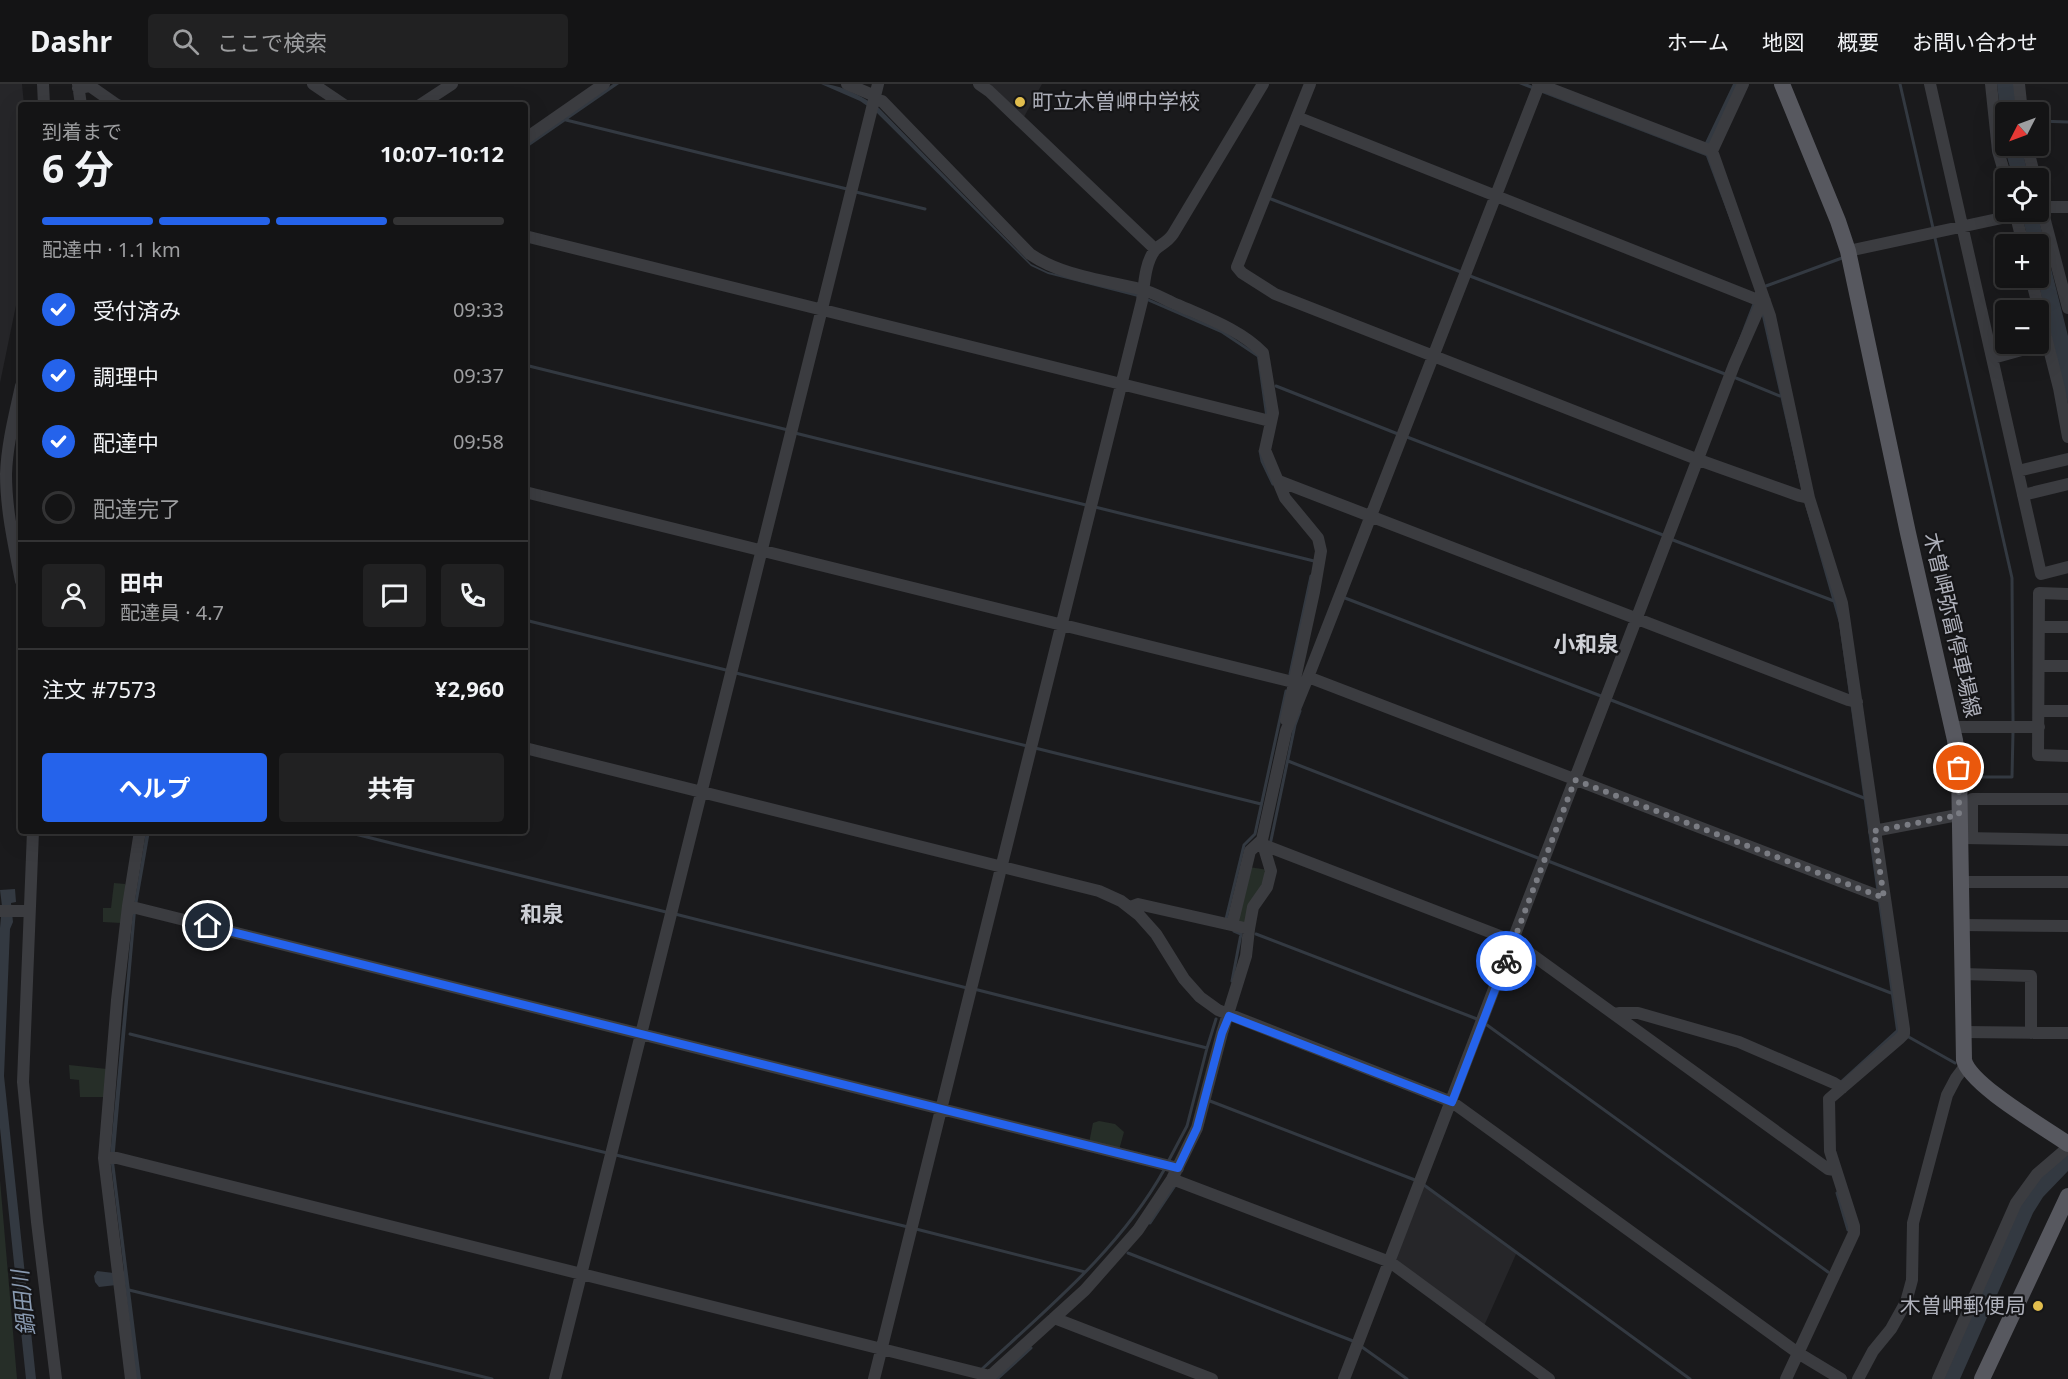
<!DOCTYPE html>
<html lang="ja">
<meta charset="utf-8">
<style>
body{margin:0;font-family:"Noto Sans","Noto Sans JP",sans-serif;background:#212122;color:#f1f3f6;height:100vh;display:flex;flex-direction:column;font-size:22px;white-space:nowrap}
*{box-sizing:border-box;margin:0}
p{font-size:20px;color:#9d9ea0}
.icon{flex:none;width:33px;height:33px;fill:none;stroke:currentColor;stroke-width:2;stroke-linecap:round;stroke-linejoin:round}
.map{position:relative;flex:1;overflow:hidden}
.details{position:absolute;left:18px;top:18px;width:510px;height:732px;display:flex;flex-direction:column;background:#141415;border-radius:6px;box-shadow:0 6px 24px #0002,0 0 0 2px #333334}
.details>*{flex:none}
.needle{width:39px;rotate:228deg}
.fabs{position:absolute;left:1995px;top:18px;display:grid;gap:12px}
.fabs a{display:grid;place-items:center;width:54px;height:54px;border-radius:6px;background:#141415;box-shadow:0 6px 24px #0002,0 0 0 2px #333334;font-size:30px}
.pin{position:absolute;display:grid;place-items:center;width:51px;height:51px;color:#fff;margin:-26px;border:3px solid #fff;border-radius:50%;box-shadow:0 2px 6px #0007}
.courier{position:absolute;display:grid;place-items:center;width:60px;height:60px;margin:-30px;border:4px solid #2563eb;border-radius:50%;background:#fff;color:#222;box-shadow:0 2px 8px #0007}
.overview em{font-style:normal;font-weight:700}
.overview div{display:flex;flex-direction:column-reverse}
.overview{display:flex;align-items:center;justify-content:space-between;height:102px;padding:0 24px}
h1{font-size:39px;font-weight:700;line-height:45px}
.bar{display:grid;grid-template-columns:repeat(4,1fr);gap:9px 6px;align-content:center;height:72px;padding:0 24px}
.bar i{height:8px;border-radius:4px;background:#333334}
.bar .selected{background:#2563eb}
.bar p{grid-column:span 4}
.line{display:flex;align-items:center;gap:15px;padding:0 24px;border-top:2px solid #333334}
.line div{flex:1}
.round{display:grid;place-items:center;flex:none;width:63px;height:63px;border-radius:6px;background:#212122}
ol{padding:0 24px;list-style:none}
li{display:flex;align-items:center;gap:18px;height:66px}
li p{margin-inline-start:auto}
li .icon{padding:6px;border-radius:50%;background:#2563eb;color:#fff;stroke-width:4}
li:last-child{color:#9d9ea0}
li i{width:33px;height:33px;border:3px solid #333334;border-radius:50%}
.action{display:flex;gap:12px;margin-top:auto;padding:12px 24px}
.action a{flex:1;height:69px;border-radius:6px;background:#2563eb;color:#fff;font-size:24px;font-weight:700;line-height:69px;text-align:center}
.action a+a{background:#212122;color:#f1f3f6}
header{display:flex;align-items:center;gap:36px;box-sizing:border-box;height:84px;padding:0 30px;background:#141415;border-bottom:2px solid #333334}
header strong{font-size:28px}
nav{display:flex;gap:33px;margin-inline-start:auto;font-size:21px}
.search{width:420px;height:54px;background:#212122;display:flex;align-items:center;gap:15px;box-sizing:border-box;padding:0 21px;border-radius:6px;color:#9d9ea0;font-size:22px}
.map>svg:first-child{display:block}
.built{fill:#262629}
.green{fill:#262e28}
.water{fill:#333941}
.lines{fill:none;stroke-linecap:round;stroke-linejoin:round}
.stream{stroke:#333941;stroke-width:3}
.minor{stroke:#3b3c40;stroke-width:12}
.major{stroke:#57585f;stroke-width:16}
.done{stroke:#7a7c83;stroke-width:6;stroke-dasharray:0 10.8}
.route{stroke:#2563eb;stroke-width:8}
.poi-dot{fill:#e1bd4d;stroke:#151517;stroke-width:2}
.labels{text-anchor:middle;stroke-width:4.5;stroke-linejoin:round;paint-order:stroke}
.poi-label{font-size:21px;fill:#aeb0ba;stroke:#151517;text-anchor:start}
.street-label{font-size:21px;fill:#aeb0ba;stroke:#151517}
.neighbourhood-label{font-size:22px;font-weight:bold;fill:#ced0d6;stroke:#151517}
.water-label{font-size:22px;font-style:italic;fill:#899ab1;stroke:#151517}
</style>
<header>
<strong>Dashr</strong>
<div class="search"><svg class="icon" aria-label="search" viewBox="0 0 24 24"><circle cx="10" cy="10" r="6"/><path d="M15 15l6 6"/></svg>ここで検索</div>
<nav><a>ホーム</a><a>地図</a><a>概要</a><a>お問い合わせ</a></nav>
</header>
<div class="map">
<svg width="2068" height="1295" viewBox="0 0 2068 1295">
<rect width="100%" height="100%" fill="#1a1a1c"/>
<!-- built -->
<path class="built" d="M0 0H22L24 21H21V197L0 299Z
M986 0H1042L1024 33Z
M1424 1101 1517 1168 1484 1242 1395 1176Z"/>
<!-- green -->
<path class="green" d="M1249 783 1268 786 1248 841 1238 839Z
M114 799 125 800 127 803 121 839 103 838V824H111Z
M69 981 107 985 104 1013H80L79 996 70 995Z
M1099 1037 1115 1040 1124 1048 1119 1066 1089 1059 1093 1039Z
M0 1096 17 1295H0Z"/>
<!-- water -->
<path class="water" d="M613 0H619L525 65V61Z
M821 0C841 0 863 13 879 24L1031 180 1048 188 1138 210 1222 246 1256 269 1258 272 1268 331 1265 330 1257 273 1221 249 1138 213 1048 190 1031 182 876 28 860 17Z
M1519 0H1528L1699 67 1702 65 1733 0H1738L1708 67 1760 207 1837 518 1900 948 1843 998 1840 997 1896 946 1839 539 1804 417 1759 219 1509 851 1757 208 1706 72Z
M1997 0H2014L2017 28H2006V62H2021L2029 94H2013L2004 62Z
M2021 128H2037L2068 252V320L2037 194 2038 160H2029Z
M146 747H150L136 827 114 1078 141 1295H136L125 1200 99 1203 95 1198 94 1192 97 1187 122 1190 124 1187 110 1072 133 827Z
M15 805 16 818 11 819 13 838 10 845 4 992 36 1295H26L0 1044V844L2 822 0 806Z
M2068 1067V1087L2043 1113 2033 1129 1960 1295H1944L2020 1122 2040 1093Z"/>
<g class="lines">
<!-- stream -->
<path class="stream" d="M1900 0 1933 144
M120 17 126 21
M566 36 847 105
M2038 37 2068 38
M856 108 925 125
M1271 115 1461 188
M1935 154 2012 494 2013 637
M1470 192 1725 290
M1766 202 1842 174
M525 281 788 346
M1736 294 1780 312
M1276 302 1398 350
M795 349 1086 421
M1407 353 1663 451
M1260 367 1262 377 1273 400
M1095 423 1314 477
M1673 456 1834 517
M1345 514 1601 612
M525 536 726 586
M736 589 1027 662
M1290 590 1311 492
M1611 616 1864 714
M1035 664 1261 720
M1288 677 1538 774
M1967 696V693H2012L2013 648
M343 747 666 828
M1270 761 1295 641 1300 627
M1548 777 1891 909
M675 830 967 904
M1226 835 1244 761 1255 750 1286 607
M1256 850 1477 935
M1232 897 1241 850 1234 847
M974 905 1207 964
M1487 941 1828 1188
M130 950 607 1069
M1907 952 1955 979
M1210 1017 1415 1096
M616 1071 908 1143
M1169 1076 1187 1042 1207 964 1216 935
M1424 1101 1690 1295
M1837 1109 1848 1146
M1150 1139 1176 1100
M916 1145 1085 1188
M1128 1169 1353 1257
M129 1206 492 1295
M1362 1263 1407 1295
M982 1285C1048 1224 1120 1165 1164 1086
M997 1295 1031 1264"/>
<!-- minor -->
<path class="minor" d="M43 0 44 21
M78 0 81 21
M313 0 344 21
M847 0 875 12
M979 0 989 7 1155 165
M1310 0 1237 183 1242 189 1275 210 1699 376 1800 412 1809 414
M1538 0 1712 67
M1743 0 1712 67 1770 232 1809 414 1842 519 1904 945V950L1899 955 1829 1015 1830 1067 1854 1142V1149L1786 1295
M1930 0 2041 490 2068 483
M1991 0 1998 67 2006 94
M2019 0 2022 28
M78 4 90 2 117 21
M874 15 882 17 1030 170C1062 192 1103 196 1140 205 1153 208 1166 216 1178 221 1207 234 1241 246 1263 269L1273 329 1265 366 1285 414 1318 454 1321 467 1314 508 1286 636
M420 21 452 0
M1297 33 1763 218
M525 55 604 0
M2027 62 2035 94
M2038 110 2068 224
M2038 123H2068
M2015 128 2023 160
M525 152 1270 337
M1848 167 2016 131
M2031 194 2059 304 2068 353
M1993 274 2047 259
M21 302C15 330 7 360 6 390 6 426 14 461 21 497
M2018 387 2068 375
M1279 397 1848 616 1857 618
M525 408 1293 598
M2023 411 2068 400
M2068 510 2039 509 2038 671 2068 672
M2039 543H2068
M2039 582H2068
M1308 593 1884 814
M2039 627H2068
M1953 643H2039
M525 664 1099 807 1121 817 1139 831 1156 850 1184 895 1200 913 1218 926 1452 1018 1798 1269 1841 1295
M33 747 23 998 37 1138 56 1295
M1874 747 1968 729
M1964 754 2068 756
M1972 754V715H2068
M1264 761 1513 857 1828 1085 1835 1086
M1960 798H2068
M128 822 1178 1084
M0 827H29
M1232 841 1250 767 1262 756 1286 647 1308 593 1539 1
M1961 841 2068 842
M1249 845 1253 823 1267 803 1271 787 1262 757
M1963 890 2031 892V949
M1615 930 1620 929H1638L1739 958 1834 999 1842 1004
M1964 948 2068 949
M104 1074H117L990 1292
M1172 1095 1390 1178 1549 1295
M1054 1234 1212 1295
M131 1295 104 1074 117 916 128 822 140 747
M555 1295 878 0
M874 1295 1142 217C1144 202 1145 178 1155 166 1159 161 1167 159 1173 150L1263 0
M987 1295 1085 1206 1138 1146 1172 1095 1197 1044 1222 949 1246 872 1249 845 1138 820 1130 823
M1344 1295 1734 281 1760 222 1765 217
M1858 1295 1873 1267 1891 1245 1906 1218 1912 1196 1913 1139 1947 1011 1956 994 1965 982
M1938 1295 2016 1119 2037 1090 2065 1066 2068 1059"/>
<!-- major -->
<path class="major" d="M1782 0 1838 137 1848 167 1908 449 1955 656 1959 684 1964 976C1970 1001 2044 1043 2068 1060
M1982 1295 2068 1112"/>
</g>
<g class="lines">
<!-- done -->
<path class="done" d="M1506 877 1575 696 1884 814 1874 747 1959 731V684"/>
<!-- route -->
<path class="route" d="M208 842 1178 1084 1197 1044 1222 949 1229 932 1452 1018 1506 877"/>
</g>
<!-- markers -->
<g class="poi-dot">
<circle cx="1020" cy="18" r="6"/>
<circle cx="2038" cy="1222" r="6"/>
</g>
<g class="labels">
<!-- poi labels -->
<g class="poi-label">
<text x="1032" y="25">町立木曽岬中学校</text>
<text x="2026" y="1229" text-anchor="end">木曽岬郵便局</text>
</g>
<!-- street labels -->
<g class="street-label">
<text transform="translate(1952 541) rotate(77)" y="7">木曽岬弥富停車場線</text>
</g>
<!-- neighbourhood labels -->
<g class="neighbourhood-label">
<text x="1586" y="568">小和泉</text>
<text x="542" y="838">和泉</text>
</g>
<!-- water labels -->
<g class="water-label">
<text transform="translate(23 1219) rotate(-96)" y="8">鍋田川</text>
</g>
</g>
</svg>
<div class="fabs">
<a><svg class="needle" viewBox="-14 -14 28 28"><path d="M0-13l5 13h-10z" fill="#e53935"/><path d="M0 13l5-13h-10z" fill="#9d9ea0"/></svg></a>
<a><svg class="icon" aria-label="locate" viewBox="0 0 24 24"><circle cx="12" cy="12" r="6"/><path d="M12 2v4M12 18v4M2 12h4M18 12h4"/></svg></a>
<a>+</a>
<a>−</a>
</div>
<div class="pin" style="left:1959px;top:684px;background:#ea580c"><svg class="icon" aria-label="bag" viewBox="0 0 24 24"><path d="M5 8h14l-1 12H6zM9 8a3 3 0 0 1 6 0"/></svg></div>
<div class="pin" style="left:208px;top:842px;background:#1f2937"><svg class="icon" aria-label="home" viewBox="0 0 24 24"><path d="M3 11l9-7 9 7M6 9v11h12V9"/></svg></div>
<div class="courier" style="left:1506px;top:877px"><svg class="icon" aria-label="bike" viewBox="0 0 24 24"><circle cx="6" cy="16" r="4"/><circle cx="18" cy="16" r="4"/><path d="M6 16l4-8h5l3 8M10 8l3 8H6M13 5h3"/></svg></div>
<section class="details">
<div class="overview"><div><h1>6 分</h1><p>到着まで</p></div><em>10:07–10:12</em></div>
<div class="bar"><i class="selected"></i><i class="selected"></i><i class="selected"></i><i></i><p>配達中 · 1.1 km</p></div>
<ol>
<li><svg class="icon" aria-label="check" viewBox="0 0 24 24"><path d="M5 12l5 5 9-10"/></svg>受付済み<p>09:33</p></li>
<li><svg class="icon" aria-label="check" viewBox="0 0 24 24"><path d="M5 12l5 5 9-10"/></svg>調理中<p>09:37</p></li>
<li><svg class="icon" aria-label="check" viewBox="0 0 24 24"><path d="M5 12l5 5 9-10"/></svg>配達中<p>09:58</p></li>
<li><i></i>配達完了</li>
</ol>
<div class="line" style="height:108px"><a class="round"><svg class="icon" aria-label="person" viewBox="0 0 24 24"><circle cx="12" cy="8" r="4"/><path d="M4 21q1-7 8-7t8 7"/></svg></a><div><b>田中</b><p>配達員 · 4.7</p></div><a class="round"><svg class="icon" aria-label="chat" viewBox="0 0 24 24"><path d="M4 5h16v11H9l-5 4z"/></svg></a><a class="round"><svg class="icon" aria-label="phone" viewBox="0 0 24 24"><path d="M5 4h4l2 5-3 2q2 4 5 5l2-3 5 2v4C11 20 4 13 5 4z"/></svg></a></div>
<div class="line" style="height:78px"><div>注文 #7573</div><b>¥2,960</b></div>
<div class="action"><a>ヘルプ</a><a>共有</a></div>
</section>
</div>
